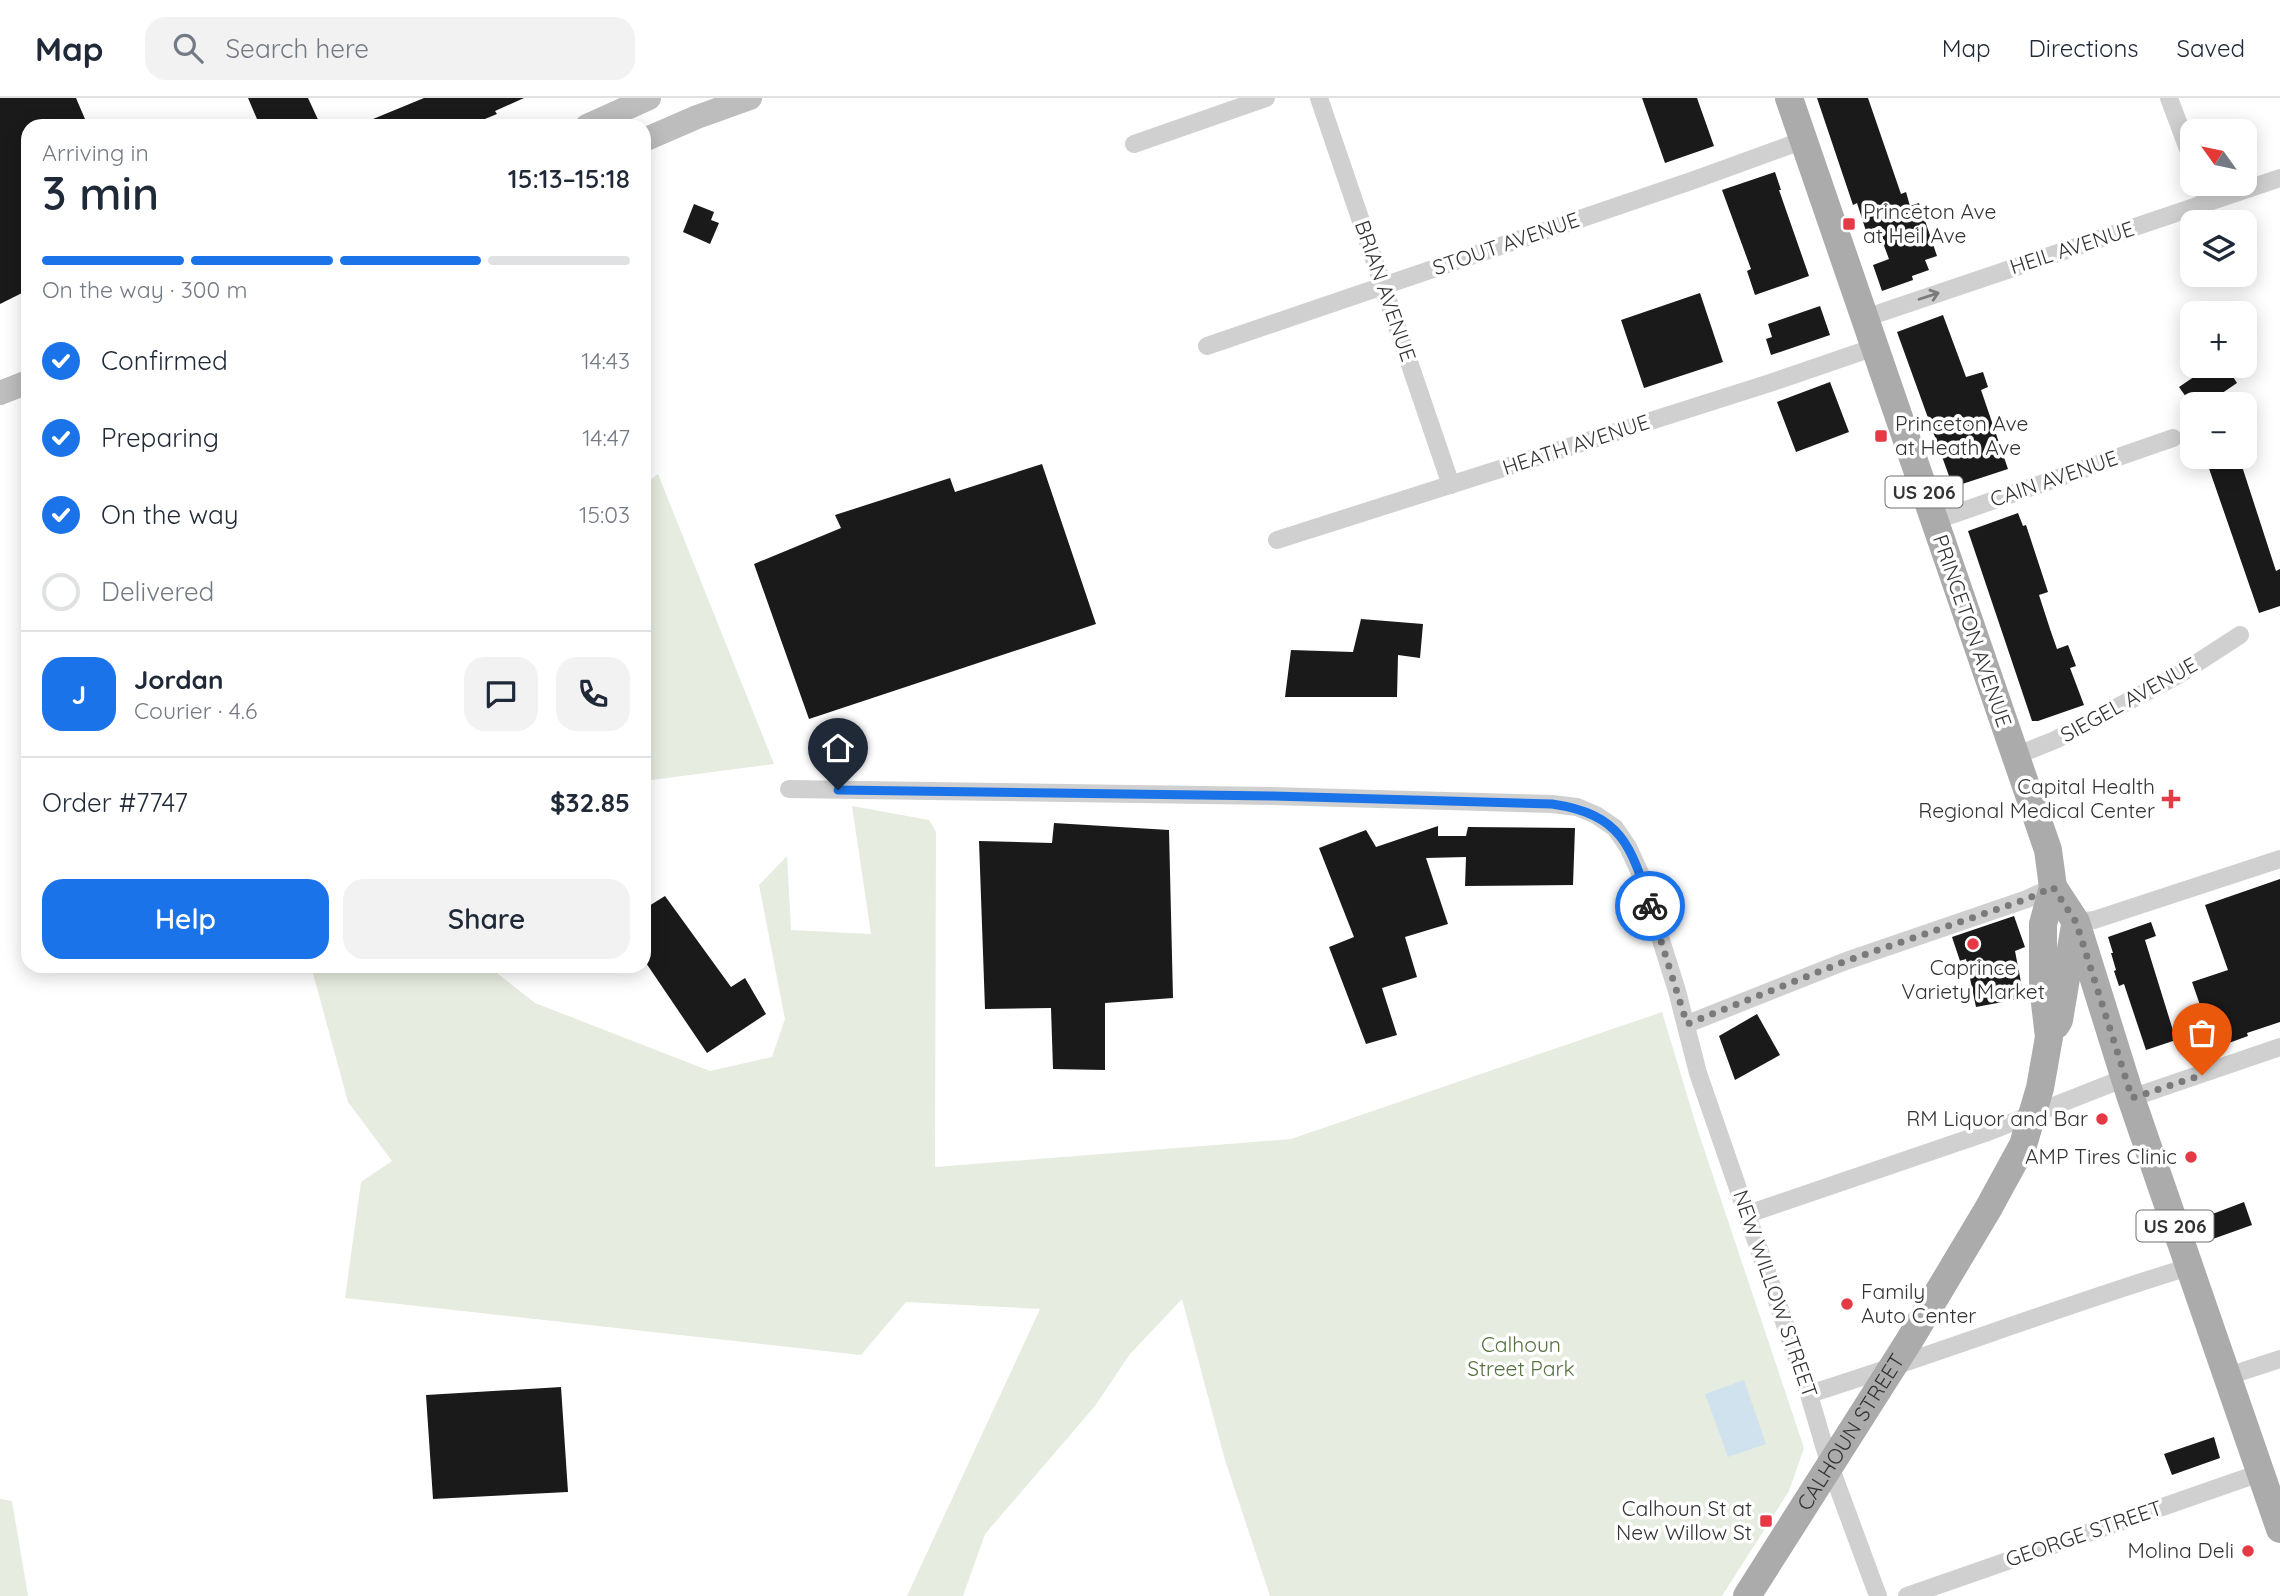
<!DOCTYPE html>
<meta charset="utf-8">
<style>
body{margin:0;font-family:Quicksand,sans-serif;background:#f2f2f3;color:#1f2937;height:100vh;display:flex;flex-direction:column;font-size:26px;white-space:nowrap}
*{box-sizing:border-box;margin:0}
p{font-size:23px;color:#747a83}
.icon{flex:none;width:38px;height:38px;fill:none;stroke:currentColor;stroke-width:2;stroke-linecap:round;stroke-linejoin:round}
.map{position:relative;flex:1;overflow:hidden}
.side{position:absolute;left:21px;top:21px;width:630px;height:854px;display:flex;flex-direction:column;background:#fff;border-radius:21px;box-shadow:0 4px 18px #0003}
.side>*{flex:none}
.needle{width:46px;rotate:303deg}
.fabs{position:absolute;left:2180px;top:21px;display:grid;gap:14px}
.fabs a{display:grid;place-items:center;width:77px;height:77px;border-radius:14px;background:#fff;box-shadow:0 4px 18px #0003;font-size:35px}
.pin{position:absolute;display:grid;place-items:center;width:60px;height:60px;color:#fff;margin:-72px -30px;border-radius:50% 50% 50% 0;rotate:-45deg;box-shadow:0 0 7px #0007}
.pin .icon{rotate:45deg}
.courier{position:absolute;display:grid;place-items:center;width:70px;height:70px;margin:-35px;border:5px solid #1a73e8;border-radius:50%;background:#fff;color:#222;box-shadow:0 2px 9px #0007}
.head em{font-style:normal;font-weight:600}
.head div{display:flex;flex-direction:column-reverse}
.head{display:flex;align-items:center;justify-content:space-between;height:119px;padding:0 21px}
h1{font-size:46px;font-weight:600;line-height:52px}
.bar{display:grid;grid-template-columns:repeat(4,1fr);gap:10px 7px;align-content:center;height:84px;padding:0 21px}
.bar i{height:9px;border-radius:5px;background:#e0e1e3}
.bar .selected{background:#1a73e8}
.bar p{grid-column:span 4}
.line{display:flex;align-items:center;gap:18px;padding:0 21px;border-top:2px solid #e0e1e3}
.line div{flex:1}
.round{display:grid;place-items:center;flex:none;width:74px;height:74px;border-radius:21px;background:#f2f2f3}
ol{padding:0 21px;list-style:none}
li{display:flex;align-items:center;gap:21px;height:77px}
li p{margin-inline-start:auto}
li .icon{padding:7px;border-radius:50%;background:#1a73e8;color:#fff;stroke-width:4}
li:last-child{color:#747a83}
li i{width:38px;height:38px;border:4px solid #e0e1e3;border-radius:50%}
.action{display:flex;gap:14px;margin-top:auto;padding:14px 21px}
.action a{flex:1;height:80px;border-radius:21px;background:#1a73e8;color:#fff;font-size:28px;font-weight:600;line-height:80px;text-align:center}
.action a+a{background:#f2f2f3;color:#1f2937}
header{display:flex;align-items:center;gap:42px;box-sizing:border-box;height:98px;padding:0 35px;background:#fff;border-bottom:2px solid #e0e1e3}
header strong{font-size:33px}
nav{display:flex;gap:38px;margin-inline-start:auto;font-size:24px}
.search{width:490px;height:63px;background:#f2f2f3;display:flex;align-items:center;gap:18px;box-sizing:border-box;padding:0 24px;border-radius:21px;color:#747a83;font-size:26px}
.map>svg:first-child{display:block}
.green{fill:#e6ecdf}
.water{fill:#cfe2ee}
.building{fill:#1a1a1a}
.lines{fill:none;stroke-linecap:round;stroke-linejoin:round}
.minor{stroke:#d0d0d0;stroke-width:18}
.secondary{stroke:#bdbdbd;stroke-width:24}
.primary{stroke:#ababab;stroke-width:28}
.oneway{stroke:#7a7a7a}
.done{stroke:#7a7a7a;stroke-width:7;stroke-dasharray:0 12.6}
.route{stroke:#1a73e8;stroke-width:9}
.poi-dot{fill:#e63946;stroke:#fff;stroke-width:2.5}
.labels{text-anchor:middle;stroke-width:7;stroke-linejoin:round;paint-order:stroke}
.shield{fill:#fff;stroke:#707070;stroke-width:2}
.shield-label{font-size:19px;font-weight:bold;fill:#333}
.poi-label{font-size:21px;fill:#333;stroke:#fff;text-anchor:end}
.street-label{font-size:21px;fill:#333;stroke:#fff}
.park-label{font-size:21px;fill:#56703f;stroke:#fff}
</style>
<header>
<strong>Map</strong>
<div class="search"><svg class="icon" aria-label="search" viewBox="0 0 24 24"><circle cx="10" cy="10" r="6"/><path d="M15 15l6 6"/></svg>Search here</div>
<nav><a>Map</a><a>Directions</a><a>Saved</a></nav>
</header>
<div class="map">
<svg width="2280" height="1498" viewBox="0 0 2280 1498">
<rect width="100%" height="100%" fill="#fff"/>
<!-- green -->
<path class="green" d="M658 376 774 666 644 683V387Z
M852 708 929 722 936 734 935 1069 1291 1041 1662 914 1697 1030 1804 1350 1789 1393 1722 1498H1270L1225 1362 1182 1201 1130 1256 1095 1308 985 1436 963 1498H907L1040 1211 906 1204 861 1257 345 1200 361 1084 392 1063 348 1004 311 868H488L535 905 710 973 772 959 785 921 759 787 787 758 791 832 871 836Z
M0 1401 12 1403 28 1498H0Z"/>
<!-- water -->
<path class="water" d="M1744 1282 1766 1346 1728 1359 1705 1296Z"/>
<!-- building -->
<path class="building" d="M0 0H76L88 28H28V192L0 206Z
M248 0H308L321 28H260Z
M424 0H524L495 13 497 16 468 28H356Z
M1642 0H1697L1714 48 1665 65Z
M1817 0H1868L1901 96 1906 94 1910 108 1919 105 1937 158 1925 162 1929 172 1912 178 1913 182 1882 193 1873 167 1889 161 1877 129 1866 133 1857 105 1853 107Z
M1775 74 1781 92H1779L1809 178 1755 197 1747 173 1751 171 1722 92Z
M694 106 714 114 711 122 719 125 710 146 683 134Z
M1700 195 1723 264 1644 290 1621 222Z
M1820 208 1830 237 1771 257 1766 241 1772 239 1768 226Z
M1943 217 1966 279 1983 274 1988 289 1981 292 2008 371 1953 389 1897 234Z
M2210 268H2226L2237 285 2206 306H2191L2179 289Z
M1830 284 1849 334 1796 354 1777 304Z
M2205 359H2239L2276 473 2280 471V508L2259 515Z
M1042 366 1096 526 809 621 754 466 841 430 835 417 950 380 955 394Z
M2018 415 2023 428 2026 427 2048 494 2039 497 2050 531 2057 551 2068 547 2076 568 2070 570 2084 607 2038 623H2032L1968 433Z
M1361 521 1423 526 1420 560 1398 557 1397 599H1285L1291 552 1353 554Z
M1054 725 1169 732 1173 900 1105 905V972L1053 971 1051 910 985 911 979 743 1052 745Z
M1438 728V738H1466L1468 729 1575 730 1573 787 1465 788 1466 759 1426 760 1448 826 1405 839 1417 879 1382 890 1397 937 1366 946 1329 849 1354 839 1319 750 1366 732 1376 749Z
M2280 781V924L2247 935 2248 938 2215 950 2192 884 2228 872 2205 807Z
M665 798 731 889 745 880 766 916 707 955 644 862V811Z
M2014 818 2025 849 2015 853 2024 900 1976 909 1966 861 1960 863 1952 839Z
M2151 824 2156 838 2145 842 2176 942 2146 952 2124 886 2119 888 2114 873 2116 872 2111 855H2113L2108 839Z
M1757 916 1780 957 1735 982 1719 938Z
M2244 1104 2252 1127 2210 1142 2202 1120Z
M561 1289 568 1394 433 1401 426 1297Z
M2214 1339 2220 1360 2172 1377 2164 1356Z"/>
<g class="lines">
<!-- minor -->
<path class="minor" d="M1319 0 1451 387
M2169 0 2193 64
M1134 46 1266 0
M2201 86 2207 105
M1865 220 2280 80
M1207 248 1694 82 1804 42
M1934 423 2173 340
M1277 442 1773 284 1875 249
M2015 658 2055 642 2180 576 2240 537
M789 691 1273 698 1552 706 1577 709 1596 717 1615 730 1628 749 1640 775 1677 893 1698 975 1807 1290 1830 1368 1878 1498
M2076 824 2094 822 2280 761
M1687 926 1846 863 2027 801 2053 789
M2131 1000 2280 949
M1748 1116 1985 1035 2125 980
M2228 1278 2280 1261
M1809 1296C1937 1256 2061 1208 2189 1169
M1907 1498 2260 1375"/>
<!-- secondary -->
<path class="secondary" d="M587 28 649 0
M644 42 697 19 750 0
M0 295 28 284"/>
<!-- primary -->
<g class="primary">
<path d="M2053 789 2076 824 2131 1000 2280 1431"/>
<path d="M2056 927 2059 922 2075 827"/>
<path id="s1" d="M1747 1498 1909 1243 1988 1111 2023 1047 2040 990 2049 939 2043 888V826L2053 789 2048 752 1789 0"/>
</g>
</g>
<!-- one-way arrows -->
<defs><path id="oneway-shaft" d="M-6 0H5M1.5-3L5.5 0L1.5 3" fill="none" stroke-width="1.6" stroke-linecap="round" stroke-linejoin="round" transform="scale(1.75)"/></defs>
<use class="oneway" href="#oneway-shaft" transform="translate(1929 198) rotate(-18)"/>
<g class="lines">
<!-- done -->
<path class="done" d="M1650 808 1687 926 1846 863 2027 801 2053 789 2076 824 2132 1000 2202 977"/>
<!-- route -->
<path class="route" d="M838 692 1273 698 1552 706C1621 716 1631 747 1650 808"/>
</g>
<!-- markers -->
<g class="poi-dot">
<rect x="1842" y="119" width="14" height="14" rx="3.5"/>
<rect x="1874" y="331" width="14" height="14" rx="3.5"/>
<path d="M2167.5 690.5h7v7h7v7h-7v7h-7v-7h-7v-7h7z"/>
<circle cx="1973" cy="846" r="7"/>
<circle cx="2102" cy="1021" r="7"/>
<circle cx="2191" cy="1059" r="7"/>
<circle cx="1847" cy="1206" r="7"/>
<rect x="1759" y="1416" width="14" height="14" rx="3.5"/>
<circle cx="2248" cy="1453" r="7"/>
</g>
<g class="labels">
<!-- shield labels -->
<g class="shield">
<rect x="1885.5" y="378.5" width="77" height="31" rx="5"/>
<rect x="2136.5" y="1112.5" width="77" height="31" rx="5"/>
</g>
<g class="shield-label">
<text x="1924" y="401">US 206</text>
<text x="2175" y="1135">US 206</text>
</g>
<!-- poi labels -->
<g class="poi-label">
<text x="1863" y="121" text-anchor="start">Princeton Ave<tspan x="1863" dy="24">at Heil Ave</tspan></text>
<text x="1895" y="333" text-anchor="start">Princeton Ave<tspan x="1895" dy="24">at Heath Ave</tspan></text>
<text x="2155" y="696">Capital Health<tspan x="2155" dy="24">Regional Medical Center</tspan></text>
<text x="1973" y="877" text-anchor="middle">Caprince<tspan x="1973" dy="24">Variety Market</tspan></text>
<text x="2088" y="1028">RM Liquor and Bar</text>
<text x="2177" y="1066">AMP Tires Clinic</text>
<text x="1861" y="1201" text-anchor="start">Family<tspan x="1861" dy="24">Auto Center</tspan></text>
<text x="1752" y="1418">Calhoun St at<tspan x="1752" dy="24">New Willow St</tspan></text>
<text x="2234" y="1460">Molina Deli</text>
</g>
<!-- street labels -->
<g class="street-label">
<text transform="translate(1506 146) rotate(-19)" y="7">STOUT AVENUE</text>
<text transform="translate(2072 150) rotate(-18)" y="7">HEIL AVENUE</text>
<text transform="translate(1385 193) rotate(71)" y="7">BRIAN AVENUE</text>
<text transform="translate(1576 347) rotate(-18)" y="7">HEATH AVENUE</text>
<text transform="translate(2054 381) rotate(-19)" y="7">CAIN AVENUE</text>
<text transform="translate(1972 533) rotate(71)" y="7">PRINCETON AVENUE</text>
<text transform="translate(2129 602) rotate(-29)" y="7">SIEGEL AVENUE</text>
<text transform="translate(1775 1196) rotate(71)" y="7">NEW WILLOW STREET</text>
<text dy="7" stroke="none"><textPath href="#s1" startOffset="194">CALHOUN STREET</textPath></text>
<text transform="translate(2084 1436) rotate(-19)" y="7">GEORGE STREET</text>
</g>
<!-- park labels -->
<g class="park-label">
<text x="1521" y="1254">Calhoun<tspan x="1521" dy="24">Street Park</tspan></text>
</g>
</g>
</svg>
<div class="fabs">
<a><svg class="needle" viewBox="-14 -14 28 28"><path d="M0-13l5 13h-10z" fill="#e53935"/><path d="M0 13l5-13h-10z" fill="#747a83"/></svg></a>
<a><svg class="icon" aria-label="layers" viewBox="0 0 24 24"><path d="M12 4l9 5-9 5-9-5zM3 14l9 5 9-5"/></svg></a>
<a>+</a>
<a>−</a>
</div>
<div class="pin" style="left:2202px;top:977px;background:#ea580c"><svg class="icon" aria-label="bag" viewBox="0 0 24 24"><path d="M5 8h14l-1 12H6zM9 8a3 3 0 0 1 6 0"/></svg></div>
<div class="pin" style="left:838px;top:692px;background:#1f2937"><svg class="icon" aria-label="home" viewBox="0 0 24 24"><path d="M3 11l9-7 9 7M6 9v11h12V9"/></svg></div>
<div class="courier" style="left:1650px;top:808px"><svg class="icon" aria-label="bike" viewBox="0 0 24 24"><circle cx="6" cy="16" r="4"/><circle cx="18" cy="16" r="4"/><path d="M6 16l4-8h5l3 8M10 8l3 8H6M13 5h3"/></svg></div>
<section class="side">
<div class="head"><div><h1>3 min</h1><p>Arriving in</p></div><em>15:13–15:18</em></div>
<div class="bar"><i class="selected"></i><i class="selected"></i><i class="selected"></i><i></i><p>On the way · 300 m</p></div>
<ol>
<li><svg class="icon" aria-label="check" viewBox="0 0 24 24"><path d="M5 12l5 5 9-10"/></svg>Confirmed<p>14:43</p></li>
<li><svg class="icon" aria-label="check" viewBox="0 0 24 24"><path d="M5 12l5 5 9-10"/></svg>Preparing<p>14:47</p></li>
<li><svg class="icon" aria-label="check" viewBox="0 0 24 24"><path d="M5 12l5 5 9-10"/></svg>On the way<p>15:03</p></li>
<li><i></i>Delivered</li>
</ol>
<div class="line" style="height:126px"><b class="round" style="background:#1a73e8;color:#fff">J</b><div><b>Jordan</b><p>Courier · 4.6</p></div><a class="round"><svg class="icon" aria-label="chat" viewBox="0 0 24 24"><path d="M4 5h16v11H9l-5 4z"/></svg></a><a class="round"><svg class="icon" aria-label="phone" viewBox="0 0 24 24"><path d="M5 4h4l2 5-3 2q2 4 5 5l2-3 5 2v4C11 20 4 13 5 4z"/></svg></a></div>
<div class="line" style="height:91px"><div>Order #7747</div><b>$32.85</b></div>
<div class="action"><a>Help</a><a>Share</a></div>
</section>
</div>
